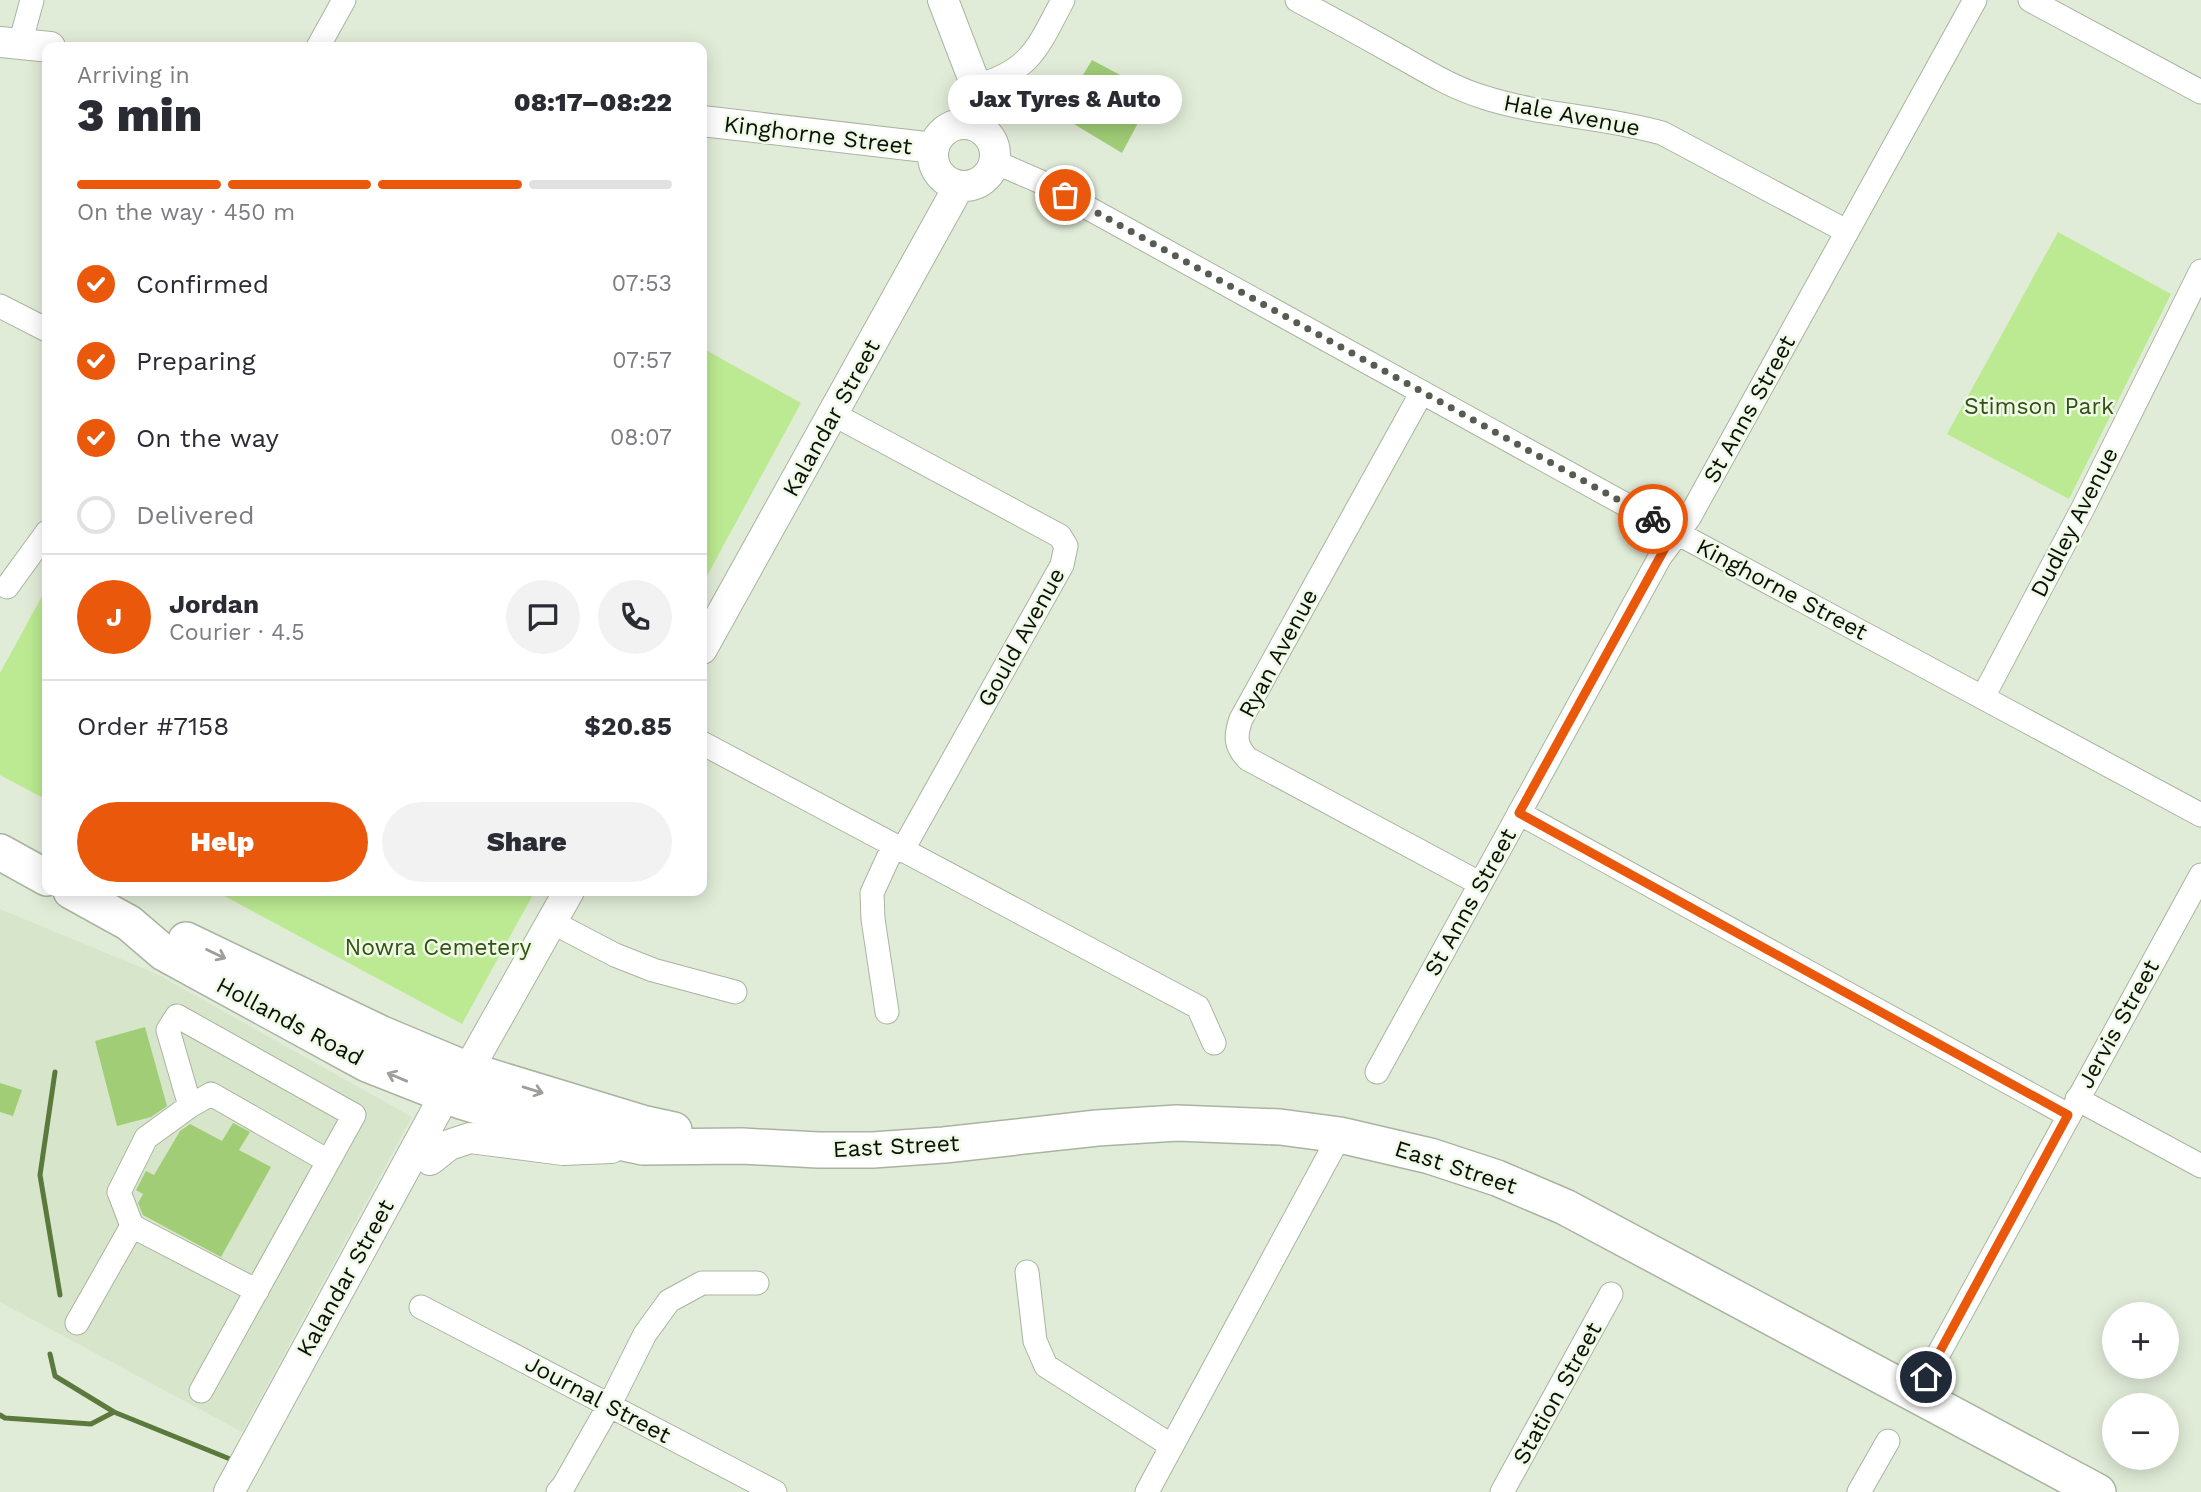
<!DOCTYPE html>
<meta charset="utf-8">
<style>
body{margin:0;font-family:"Work Sans",sans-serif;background:#f2f2f3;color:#2b2b33;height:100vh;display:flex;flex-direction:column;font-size:26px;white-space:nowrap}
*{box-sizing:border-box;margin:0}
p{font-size:23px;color:#7c7c81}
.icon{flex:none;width:38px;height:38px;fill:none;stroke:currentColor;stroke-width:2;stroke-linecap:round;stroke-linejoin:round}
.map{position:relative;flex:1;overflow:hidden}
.details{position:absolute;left:42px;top:42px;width:665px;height:854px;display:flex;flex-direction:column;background:#fff;border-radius:14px;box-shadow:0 4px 18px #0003}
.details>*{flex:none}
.controls{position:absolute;left:2102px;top:1302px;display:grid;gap:14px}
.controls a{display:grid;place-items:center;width:77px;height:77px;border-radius:50%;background:#fff;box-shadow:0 4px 18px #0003;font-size:35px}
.pin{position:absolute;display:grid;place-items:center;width:60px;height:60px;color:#fff;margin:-30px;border:4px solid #fff;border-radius:50%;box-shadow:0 2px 7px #0007}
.courier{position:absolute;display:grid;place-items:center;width:70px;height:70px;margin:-35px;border:5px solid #ea580c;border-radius:50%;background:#fff;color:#222;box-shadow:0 2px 9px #0007}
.bubble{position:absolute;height:49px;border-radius:24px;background:#fff;box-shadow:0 4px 18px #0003;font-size:23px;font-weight:800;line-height:49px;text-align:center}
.headline em{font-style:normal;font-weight:800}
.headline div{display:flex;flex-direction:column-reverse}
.headline{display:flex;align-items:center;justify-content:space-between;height:119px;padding:0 35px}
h1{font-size:46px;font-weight:800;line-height:52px}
.bar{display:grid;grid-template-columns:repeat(4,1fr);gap:10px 7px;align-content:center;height:84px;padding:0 35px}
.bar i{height:9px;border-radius:5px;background:#e1e1e2}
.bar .on{background:#ea580c}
.bar p{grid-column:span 4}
.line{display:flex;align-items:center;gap:18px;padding:0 35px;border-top:2px solid #e1e1e2}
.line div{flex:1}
.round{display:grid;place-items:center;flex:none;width:74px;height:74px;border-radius:37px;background:#f2f2f3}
ol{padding:0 35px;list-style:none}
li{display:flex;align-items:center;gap:21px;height:77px}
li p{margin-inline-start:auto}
li .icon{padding:7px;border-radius:50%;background:#ea580c;color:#fff;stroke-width:4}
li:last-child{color:#7c7c81}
li i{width:38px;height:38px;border:4px solid #e1e1e2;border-radius:50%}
.cta{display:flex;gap:14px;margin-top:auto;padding:14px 35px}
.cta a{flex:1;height:80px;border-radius:42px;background:#ea580c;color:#fff;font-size:28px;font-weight:800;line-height:80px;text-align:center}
.cta a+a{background:#f2f2f3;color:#2b2b33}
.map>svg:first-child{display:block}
.built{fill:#d7e6ca}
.green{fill:#bcea92}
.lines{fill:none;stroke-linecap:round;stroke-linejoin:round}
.stream{stroke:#5b793c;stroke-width:5}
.building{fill:#a0cd76}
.minor-casing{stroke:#a9b4a0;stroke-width:25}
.major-casing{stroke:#a9b4a0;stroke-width:32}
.highway-casing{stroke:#a9b4a0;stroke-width:38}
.minor{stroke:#fff;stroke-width:23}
.major{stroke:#fff;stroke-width:30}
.highway{stroke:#fff;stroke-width:35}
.oneway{stroke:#9d9f9c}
.done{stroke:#565c51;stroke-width:7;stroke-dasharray:0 12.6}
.route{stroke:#ea580c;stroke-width:9}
.labels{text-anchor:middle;stroke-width:5;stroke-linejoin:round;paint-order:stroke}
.street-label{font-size:23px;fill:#0b0f08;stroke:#eefae5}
.park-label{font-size:23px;fill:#345013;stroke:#eefae5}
</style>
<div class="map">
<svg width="2201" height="1492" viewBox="0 0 2201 1492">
<rect width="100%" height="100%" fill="#e1ecd8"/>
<!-- built -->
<path class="built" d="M0 909 157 974 412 1117 242 1432 0 1302Z"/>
<!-- green -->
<path class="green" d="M2058 232 2171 294 2069 499 1947 434Z
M702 348 801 403 702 585Z
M47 587V800L0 775V673Z
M215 891H535L462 1024Z"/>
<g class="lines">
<!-- stream -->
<path class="stream" d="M55 1072 40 1175 60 1295
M50 1354 55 1376 114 1412
M0 1415 5 1418 91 1424 114 1412 230 1459"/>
</g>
<!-- building -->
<path class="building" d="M1092 60 1154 93 1122 153 1059 115Z
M145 1027 167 1106 151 1117 117 1126 95 1041Z
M0 1083 22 1090 13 1116 0 1112Z
M233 1123 250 1132 239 1150 271 1167 221 1257 143 1215 138 1203 143 1194 136 1190 146 1171 154 1175 180 1131 190 1124 222 1141Z"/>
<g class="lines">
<!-- minor casing -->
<g class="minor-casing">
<path id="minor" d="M1297 0C1329 17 1360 34 1392 52 1421 68 1450 87 1483 97 1541 116 1603 116 1662 133L1846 231
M2030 0 2201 92
M20 44 32 0
M318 47 344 0
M976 86C1031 71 1038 47 1063 0
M995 162 1041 182 1677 533 2201 815
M0 306 47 330
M1422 392 1241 719C1235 736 1235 746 1248 759L1479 883
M833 414 1060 536 1066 546 1062 565 902 851
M7 587 47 532
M1983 697 2083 508 2201 271
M702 743 1198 1007 1214 1043
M1519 813 2068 1115
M552 922 615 955 653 970 735 992
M887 1012 873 919 872 893 893 847
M1377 1072 1660 557 1689 518 1975 0
M2077 1099 2201 1166
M190 1106 168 1030 177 1016 354 1115 201 1391
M132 1226 119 1192 146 1138 190 1106 211 1094 328 1161
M1027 1272 1035 1341 1046 1366 1172 1446
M421 1307 775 1492
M77 1323 132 1226 257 1291
M1916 1395 2201 875
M558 1492 564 1485 610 1404 645 1334 669 1301 702 1283H757
M1147 1492 1340 1135
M1502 1492 1611 1294
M1859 1492 1888 1441"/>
</g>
<!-- major casing -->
<g class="major-casing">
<path id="major" d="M943 0 976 86 982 129
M0 42 50 47
M702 121 934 148
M933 155a31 31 0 1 1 62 0a31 31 0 1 1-62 0Z
M702 649 959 186
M430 1160 449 1145 470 1138 563 1150 611 1148
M229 1492 445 1095 468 1070 569 891"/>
</g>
<!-- highway casing -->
<g class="highway-casing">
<path id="highway" d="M0 852 47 878
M71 891 129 923 164 953 367 1064 461 1101 543 1126 643 1147 742 1146 818 1150H873L944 1145 1097 1128 1177 1123 1280 1127 1340 1135 1430 1156 1497 1178 1565 1207 2098 1492
M186 940 382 1034 468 1070 642 1123 674 1130"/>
</g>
<!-- minor -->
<use href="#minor" class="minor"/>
<!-- major -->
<use href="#major" class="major"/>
<!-- highway -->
<use href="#highway" class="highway"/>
</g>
<!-- one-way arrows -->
<defs><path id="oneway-shaft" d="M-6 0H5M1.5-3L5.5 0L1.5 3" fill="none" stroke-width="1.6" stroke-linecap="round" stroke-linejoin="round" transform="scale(1.75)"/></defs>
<g class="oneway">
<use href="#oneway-shaft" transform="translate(216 954) rotate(26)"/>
<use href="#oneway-shaft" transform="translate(397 1077) rotate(-157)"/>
<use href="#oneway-shaft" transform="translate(533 1090) rotate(17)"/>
</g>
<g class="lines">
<!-- done -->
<path class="done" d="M1065 195 1653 519"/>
<!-- route -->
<path class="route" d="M1653 519 1677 533 1665 548 1519 813 2068 1115 1926 1377"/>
</g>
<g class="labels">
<!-- street labels -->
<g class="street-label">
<text transform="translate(1572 115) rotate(11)" y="8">Hale Avenue</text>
<text transform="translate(818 135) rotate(7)" y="8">Kinghorne Street</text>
<text transform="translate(1749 409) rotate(-61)" y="8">St Anns Street</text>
<text transform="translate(831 418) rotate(-61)" y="8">Kalandar Street</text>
<text transform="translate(2074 522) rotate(-63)" y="8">Dudley Avenue</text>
<text transform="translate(1782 589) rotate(28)" y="8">Kinghorne Street</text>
<text transform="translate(1021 637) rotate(-61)" y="8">Gould Avenue</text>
<text transform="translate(1278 653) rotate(-62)" y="8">Ryan Avenue</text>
<text transform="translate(1470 902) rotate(-61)" y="8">St Anns Street</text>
<text transform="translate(290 1021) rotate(28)" y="8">Hollands Road</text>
<text transform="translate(2118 1024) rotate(-61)" y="8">Jervis Street</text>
<text transform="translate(896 1146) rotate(-3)" y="8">East Street</text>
<text transform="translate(1456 1167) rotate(18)" y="8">East Street</text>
<text transform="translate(345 1278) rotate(-61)" y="8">Kalandar Street</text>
<text transform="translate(1557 1393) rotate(-61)" y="8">Station Street</text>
<text transform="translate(598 1399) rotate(28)" y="8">Journal Street</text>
</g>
<!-- park labels -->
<g class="park-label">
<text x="2039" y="414">Stimson Park</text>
<text x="438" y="955">Nowra Cemetery</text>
</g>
</g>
</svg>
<div class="controls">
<a>+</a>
<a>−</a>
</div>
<div class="pin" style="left:1065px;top:195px;background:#ea580c"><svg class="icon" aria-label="bag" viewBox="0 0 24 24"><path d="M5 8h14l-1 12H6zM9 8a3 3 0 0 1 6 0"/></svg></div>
<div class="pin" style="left:1926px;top:1377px;background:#1f2937"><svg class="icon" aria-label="home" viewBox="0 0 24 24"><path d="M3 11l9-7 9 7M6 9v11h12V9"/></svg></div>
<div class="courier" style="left:1653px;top:519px"><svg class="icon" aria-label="bike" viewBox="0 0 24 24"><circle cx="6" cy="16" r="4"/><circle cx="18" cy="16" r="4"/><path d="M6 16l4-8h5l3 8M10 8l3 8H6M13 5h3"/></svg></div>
<div class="bubble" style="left:948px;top:75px;width:234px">Jax Tyres &amp; Auto</div>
<section class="details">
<div class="headline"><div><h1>3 min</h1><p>Arriving in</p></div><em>08:17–08:22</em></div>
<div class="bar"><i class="on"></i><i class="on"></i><i class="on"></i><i></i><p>On the way · 450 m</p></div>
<ol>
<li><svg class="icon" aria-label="check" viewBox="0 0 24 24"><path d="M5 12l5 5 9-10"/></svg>Confirmed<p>07:53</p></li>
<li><svg class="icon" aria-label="check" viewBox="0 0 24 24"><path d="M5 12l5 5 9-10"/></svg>Preparing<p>07:57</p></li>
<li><svg class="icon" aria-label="check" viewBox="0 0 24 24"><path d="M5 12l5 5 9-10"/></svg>On the way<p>08:07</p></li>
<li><i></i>Delivered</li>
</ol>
<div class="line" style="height:126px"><b class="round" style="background:#ea580c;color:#fff">J</b><div><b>Jordan</b><p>Courier · 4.5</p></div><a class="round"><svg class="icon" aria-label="chat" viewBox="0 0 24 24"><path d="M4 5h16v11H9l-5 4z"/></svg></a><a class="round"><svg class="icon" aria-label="phone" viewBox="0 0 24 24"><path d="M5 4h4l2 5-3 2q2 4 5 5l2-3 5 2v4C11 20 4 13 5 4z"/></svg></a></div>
<div class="line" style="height:91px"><div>Order #7158</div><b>$20.85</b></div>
<div class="cta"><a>Help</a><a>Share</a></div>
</section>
</div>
